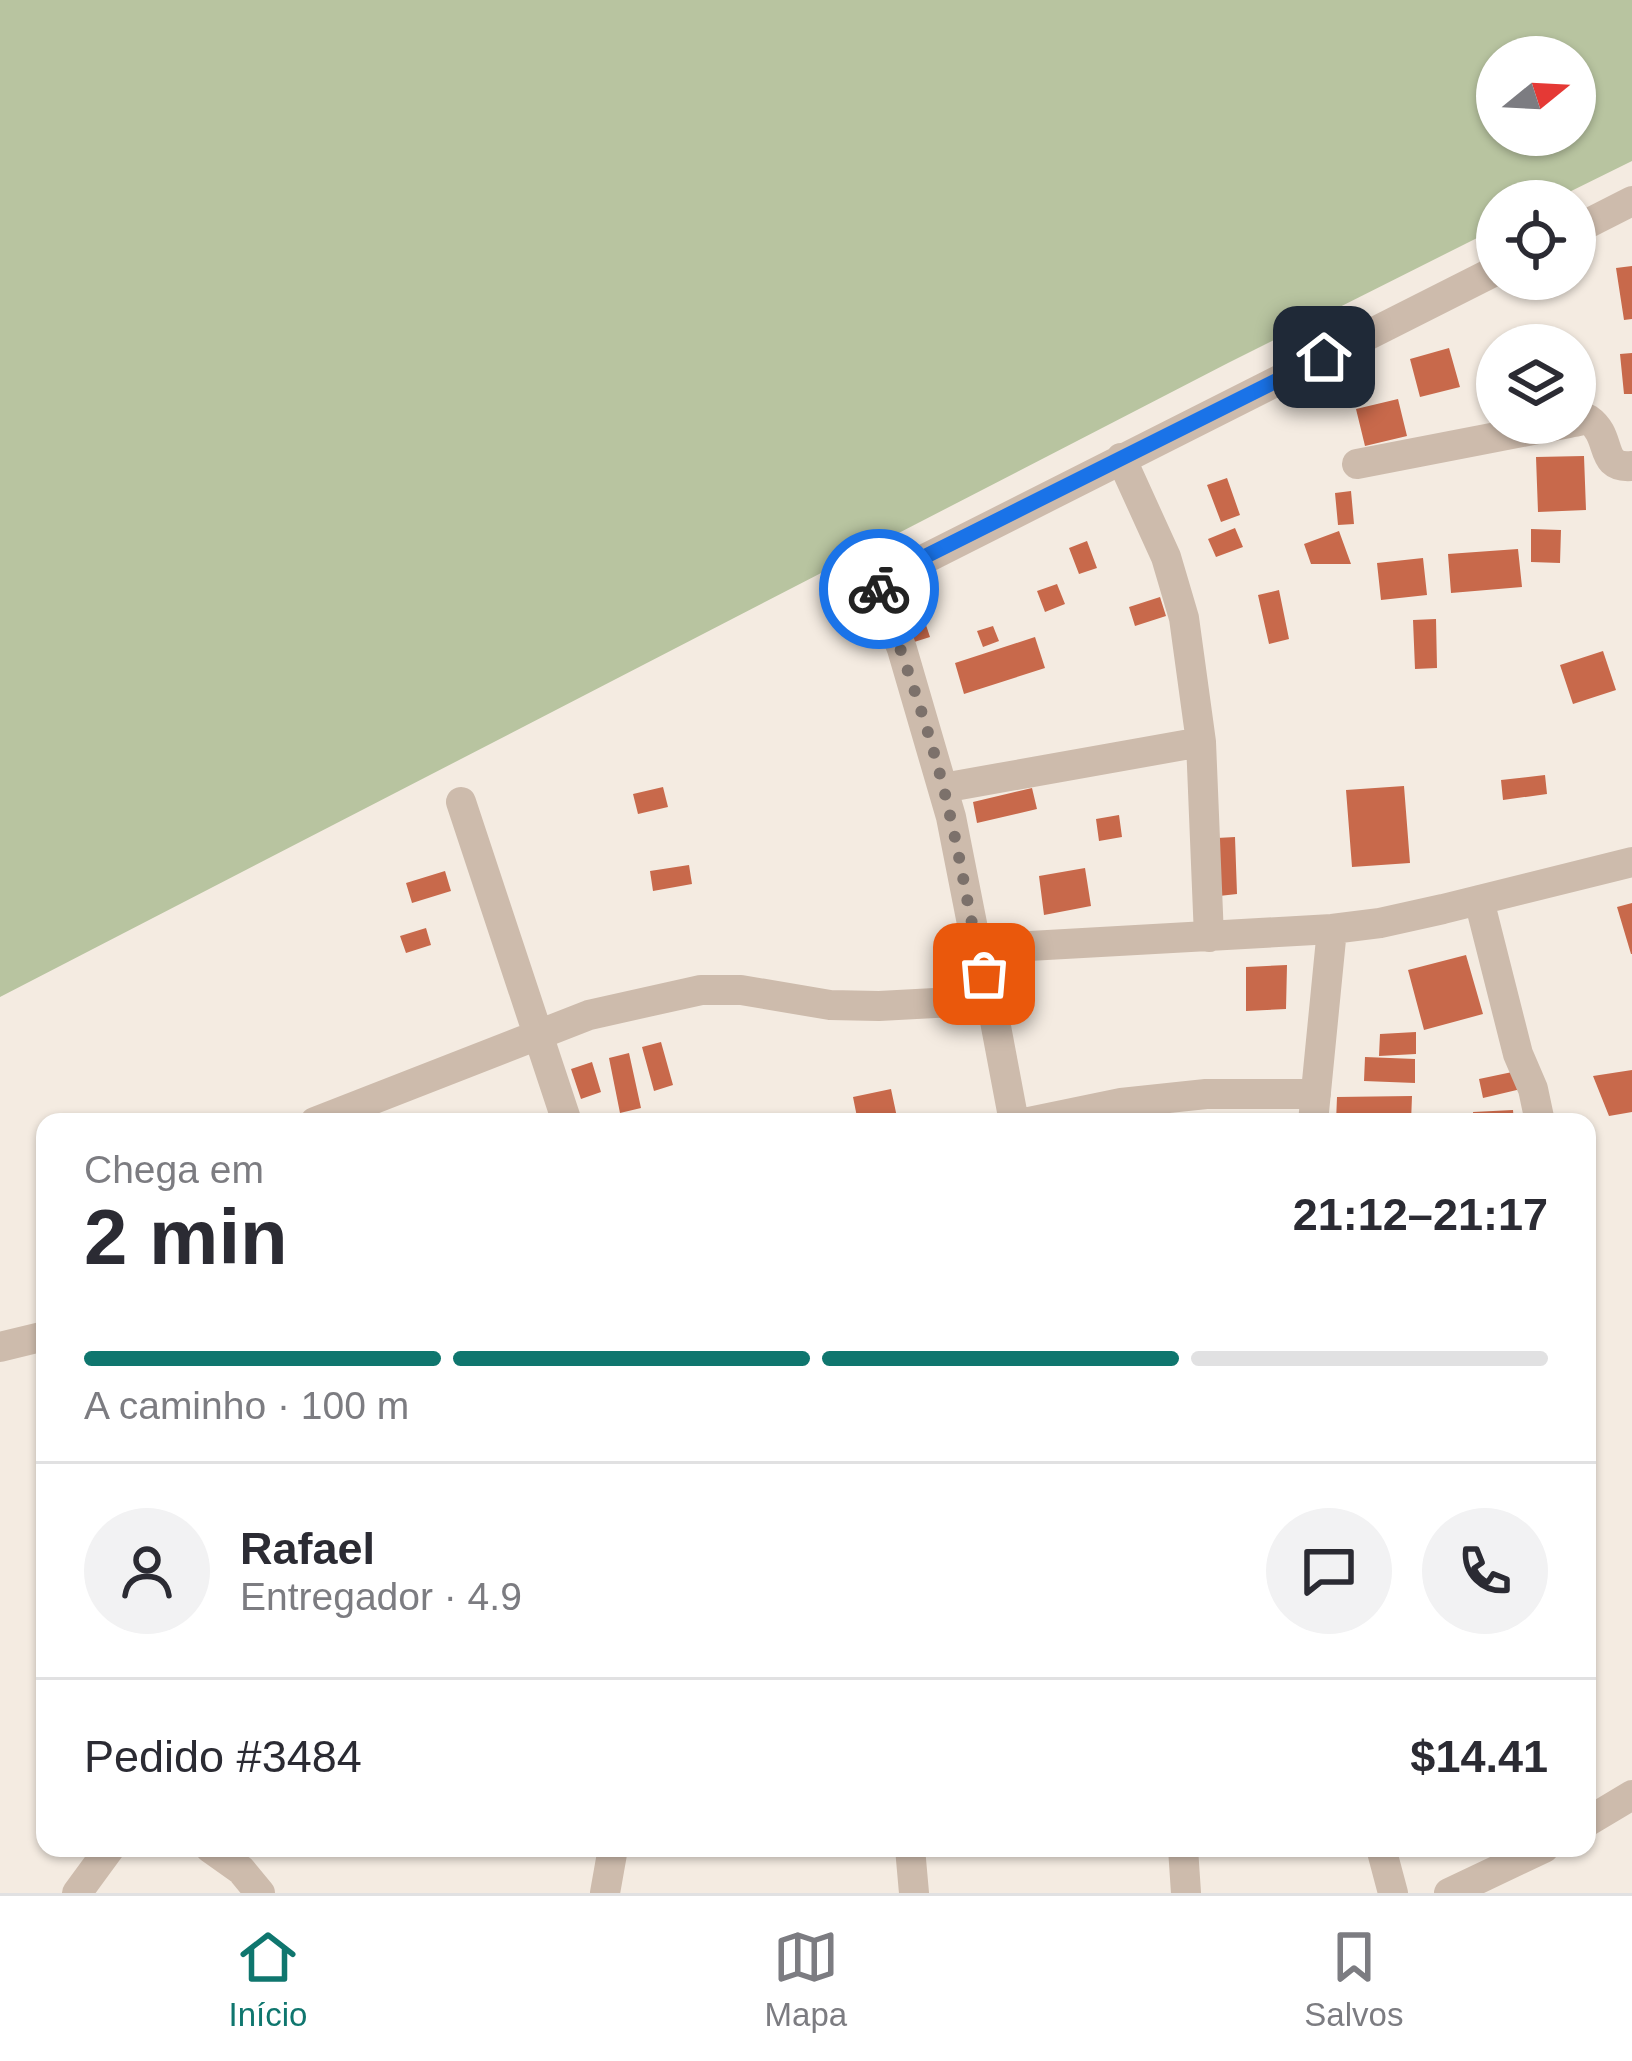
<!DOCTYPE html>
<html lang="pt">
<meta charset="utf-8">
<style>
body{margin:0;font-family:Arial,sans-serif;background:#f2f2f3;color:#2b2b33;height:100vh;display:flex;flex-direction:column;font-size:45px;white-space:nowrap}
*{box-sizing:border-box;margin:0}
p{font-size:39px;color:#7c7c81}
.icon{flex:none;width:66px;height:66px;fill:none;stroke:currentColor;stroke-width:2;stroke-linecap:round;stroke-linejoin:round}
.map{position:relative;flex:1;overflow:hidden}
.details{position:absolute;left:36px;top:1113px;width:1560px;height:744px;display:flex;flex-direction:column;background:#fff;border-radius:24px;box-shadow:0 3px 9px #0004}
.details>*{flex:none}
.needle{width:78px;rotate:72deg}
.tools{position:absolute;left:1476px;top:36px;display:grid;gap:24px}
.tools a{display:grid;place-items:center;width:120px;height:120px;border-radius:50%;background:#fff;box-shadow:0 3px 9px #0004;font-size:60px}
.pin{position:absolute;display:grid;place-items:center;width:102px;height:102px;color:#fff;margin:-51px;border-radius:24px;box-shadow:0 6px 18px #0006}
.courier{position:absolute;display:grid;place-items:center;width:120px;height:120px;margin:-60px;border:9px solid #1a73e8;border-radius:50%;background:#fff;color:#222;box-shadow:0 3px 15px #0007}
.headline em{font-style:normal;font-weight:600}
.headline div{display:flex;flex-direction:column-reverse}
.headline{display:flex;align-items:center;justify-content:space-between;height:204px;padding:0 48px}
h1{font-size:78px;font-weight:600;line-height:90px}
.bar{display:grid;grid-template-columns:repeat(4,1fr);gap:18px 12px;align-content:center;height:144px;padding:0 48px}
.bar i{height:15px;border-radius:9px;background:#e1e1e2}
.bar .current{background:#0f766e}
.bar p{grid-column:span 4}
.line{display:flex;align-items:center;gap:30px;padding:0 48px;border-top:3px solid #e1e1e2}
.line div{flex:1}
.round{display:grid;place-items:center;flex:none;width:126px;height:126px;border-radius:63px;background:#f2f2f3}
.tabs{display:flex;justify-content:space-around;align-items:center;height:168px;border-top:3px solid #e1e1e2;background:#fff;font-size:33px;color:#7c7c81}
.tabs a{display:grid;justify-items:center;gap:6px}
.tabs .current{color:#0f766e}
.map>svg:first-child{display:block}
.green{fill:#b8c4a0;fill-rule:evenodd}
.building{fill:#c8694b}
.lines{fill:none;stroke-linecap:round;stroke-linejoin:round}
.minor{stroke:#cdbbac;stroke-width:30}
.done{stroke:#7c716b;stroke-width:12;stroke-dasharray:0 21.6}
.route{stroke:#1a73e8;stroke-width:15}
</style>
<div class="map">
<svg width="1632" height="1893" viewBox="0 0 1632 1893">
<rect width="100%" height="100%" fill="#f4ebe1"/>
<!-- green -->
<path class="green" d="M0 0H1632V161L1551 201H1497V228L1228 363 0 997ZM1497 57H1575V135H1497Z"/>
<!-- building -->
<path class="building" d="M1632 266V319L1624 320 1616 268Z
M1449 348 1460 387 1420 397 1410 359Z
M1632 353V394H1624L1620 354Z
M1497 368V390L1490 393 1483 373Z
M1398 399 1407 436 1365 446 1356 409Z
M1584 456 1586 510 1538 512 1536 457Z
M1227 478 1240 515 1221 522 1207 485Z
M1351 491 1354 524 1338 525 1335 493Z
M1235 528 1243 547 1216 557 1208 539Z
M1531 529 1561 530 1560 563 1531 562Z
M1339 531 1351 564H1311L1304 544Z
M1087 541 1097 568 1079 574 1069 548Z
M1518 549 1522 587 1451 593 1448 554Z
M1423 558 1427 595 1381 600 1377 563Z
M1057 584 1065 604 1045 612 1037 591Z
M1279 590 1289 639 1269 644 1258 595Z
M1160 597 1166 616 1135 626 1129 607Z
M918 601 930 637 911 643 900 607Z
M1436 619 1437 668 1415 669 1413 620Z
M993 626 999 641 983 647 977 631Z
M1035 637 1045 668 964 694 955 663Z
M1603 651 1616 690 1573 704 1560 665Z
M1545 775 1547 794 1503 800 1501 780Z
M1404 786 1410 863 1352 867 1346 790Z
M663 787 668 807 638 814 633 794Z
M1032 788 1037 809 977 823 973 802Z
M1119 815 1122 837 1099 841 1096 819Z
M1235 837 1237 894 1219 896 1217 838Z
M689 865 692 884 653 891 650 871Z
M1085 868 1091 906 1044 915 1039 876Z
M445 871 451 891 412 903 406 883Z
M1632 903V954H1631L1617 907Z
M426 928 431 945 406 953 400 936Z
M1466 955 1483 1014 1424 1030 1408 970Z
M1287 965 1286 1009 1246 1011V967Z
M1416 1032V1054L1379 1056 1380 1034Z
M661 1042 673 1085 654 1091 642 1047Z
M629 1053 641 1108 620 1113 609 1058Z
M1365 1057 1415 1059V1083L1364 1081Z
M592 1062 601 1092 581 1099 571 1069Z
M1632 1070V1112L1609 1116 1593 1076Z
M1517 1071 1521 1089 1483 1098 1479 1079Z
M891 1089 898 1122H858L853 1097Z
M1412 1096 1411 1122H1336L1337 1097Z
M1513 1110 1514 1122H1474L1473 1112Z"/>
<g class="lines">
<!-- minor -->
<path class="minor" d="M1575 230 1632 201
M1575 422 1588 419C1614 437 1597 469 1632 466
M1121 458 1166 557 1184 618 1201 742 1209 937
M1357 464 1569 423
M943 788 1201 742
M461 802 567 1122
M1479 900 1518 1054 1533 1089 1540 1122
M977 949 1332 929 1380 923 1443 909 1632 862
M315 1122 589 1015 701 990H741L830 1005 879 1006 991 1000
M1014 1122 991 1000 977 949 951 817 902 649 879 591V582L1497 270
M1029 1122 1121 1103 1206 1094H1316
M1313 1122 1332 929
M0 1347 45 1336
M1587 1822 1632 1795
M210 1848 241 1870 260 1893
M910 1848 914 1893
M1183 1848 1186 1893
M1381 1848 1393 1893
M77 1893 110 1848
M605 1893 613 1848
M1449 1893 1544 1848"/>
</g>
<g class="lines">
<!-- done -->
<path class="done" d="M879 589C906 665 934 741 951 820 963 871 970 923 984 974"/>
<!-- route -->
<path class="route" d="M879 589 880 579 1324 357"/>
</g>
</svg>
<div class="tools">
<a><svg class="needle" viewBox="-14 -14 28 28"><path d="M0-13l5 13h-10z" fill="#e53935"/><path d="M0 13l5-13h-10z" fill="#7c7c81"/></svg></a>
<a><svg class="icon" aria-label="locate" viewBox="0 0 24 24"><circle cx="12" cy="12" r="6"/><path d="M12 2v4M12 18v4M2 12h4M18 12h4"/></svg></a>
<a><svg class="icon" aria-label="layers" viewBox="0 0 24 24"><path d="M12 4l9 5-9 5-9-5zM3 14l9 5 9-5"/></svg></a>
</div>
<div class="pin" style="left:984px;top:974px;background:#ea580c"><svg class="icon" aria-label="bag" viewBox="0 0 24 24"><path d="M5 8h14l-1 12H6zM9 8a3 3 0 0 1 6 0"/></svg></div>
<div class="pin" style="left:1324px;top:357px;background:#1f2937"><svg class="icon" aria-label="home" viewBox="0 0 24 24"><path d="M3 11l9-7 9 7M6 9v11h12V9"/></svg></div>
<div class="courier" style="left:879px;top:589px"><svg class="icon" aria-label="bike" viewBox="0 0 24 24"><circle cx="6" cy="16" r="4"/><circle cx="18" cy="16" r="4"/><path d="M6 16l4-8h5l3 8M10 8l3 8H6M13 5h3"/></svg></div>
<section class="details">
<div class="headline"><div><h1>2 min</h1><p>Chega em</p></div><em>21:12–21:17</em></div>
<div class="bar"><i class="current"></i><i class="current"></i><i class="current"></i><i></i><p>A caminho · 100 m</p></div>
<div class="line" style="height:216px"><a class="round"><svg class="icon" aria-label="person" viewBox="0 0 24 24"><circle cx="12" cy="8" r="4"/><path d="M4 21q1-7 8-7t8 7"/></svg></a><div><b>Rafael</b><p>Entregador · 4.9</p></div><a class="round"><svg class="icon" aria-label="chat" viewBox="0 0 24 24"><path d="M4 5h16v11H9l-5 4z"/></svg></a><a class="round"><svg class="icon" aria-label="phone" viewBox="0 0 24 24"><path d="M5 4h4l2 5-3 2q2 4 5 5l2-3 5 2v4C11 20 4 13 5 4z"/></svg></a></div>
<div class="line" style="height:156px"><div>Pedido #3484</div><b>$14.41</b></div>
</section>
</div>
<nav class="tabs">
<a class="current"><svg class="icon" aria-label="home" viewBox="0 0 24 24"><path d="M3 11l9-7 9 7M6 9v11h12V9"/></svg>Início</a>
<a><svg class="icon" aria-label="map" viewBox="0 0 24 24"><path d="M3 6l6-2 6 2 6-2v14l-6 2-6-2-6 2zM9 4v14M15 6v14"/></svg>Mapa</a>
<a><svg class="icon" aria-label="saved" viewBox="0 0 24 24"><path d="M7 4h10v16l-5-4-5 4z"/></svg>Salvos</a>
</nav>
